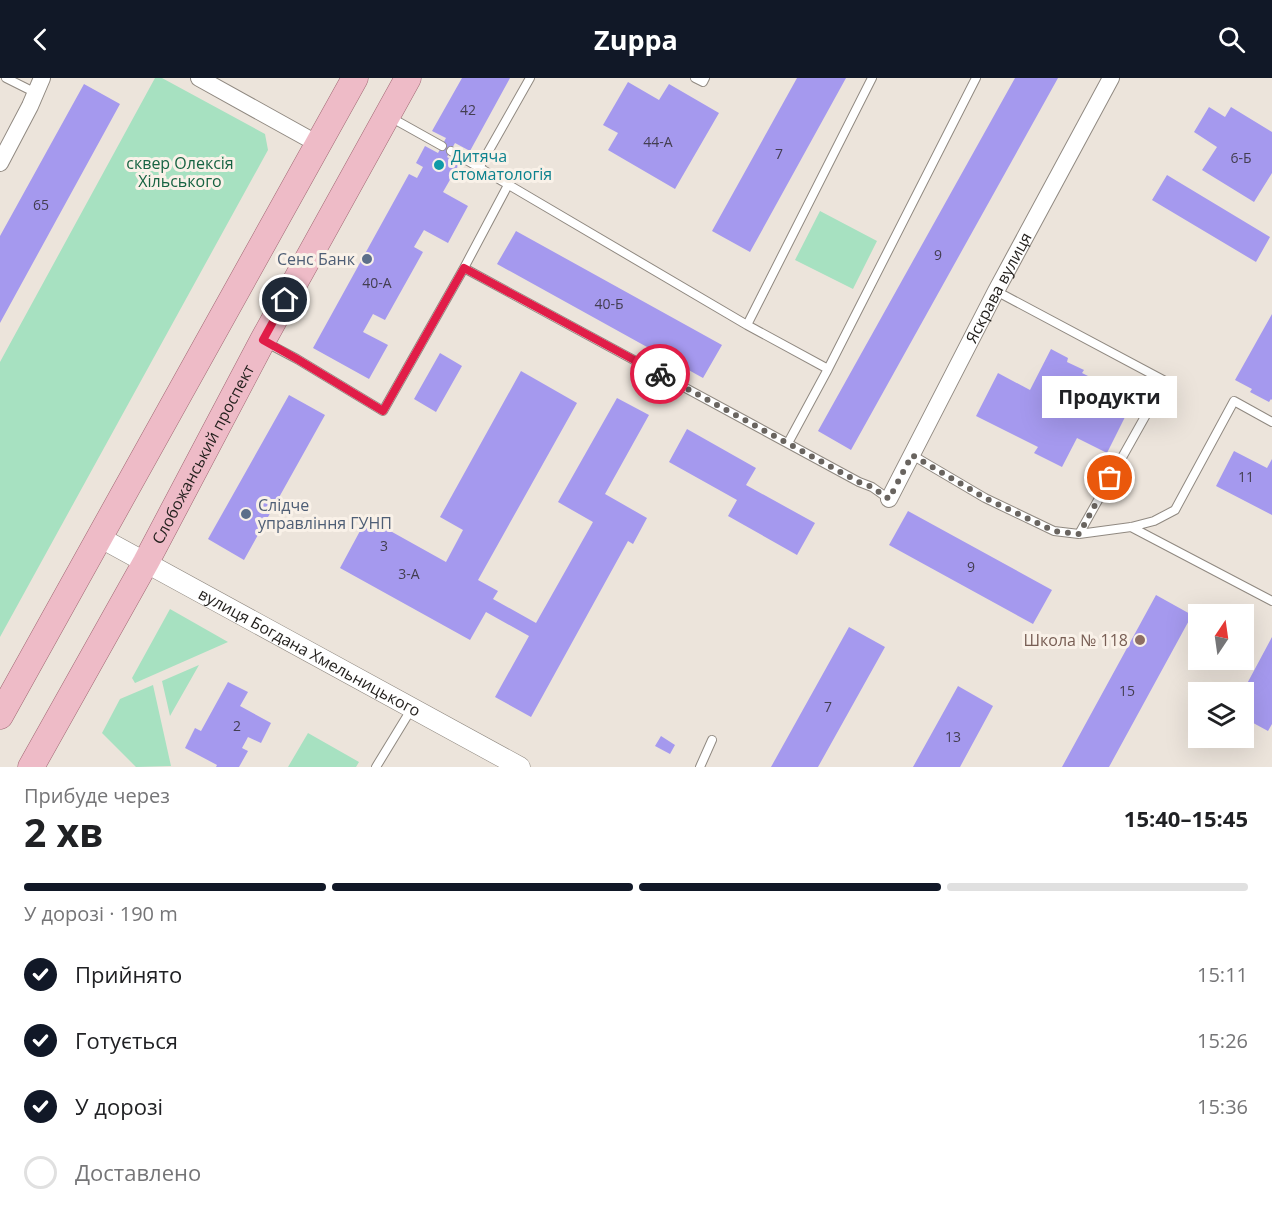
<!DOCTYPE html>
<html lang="uk">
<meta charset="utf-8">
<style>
body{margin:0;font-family:"Open Sans",sans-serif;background:#f2f2f2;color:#202124;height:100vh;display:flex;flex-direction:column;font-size:22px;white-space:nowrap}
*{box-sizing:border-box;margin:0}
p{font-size:20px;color:#757577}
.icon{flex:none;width:33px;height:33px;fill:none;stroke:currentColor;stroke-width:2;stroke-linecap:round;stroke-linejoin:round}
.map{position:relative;height:689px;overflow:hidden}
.drawer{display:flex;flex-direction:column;background:#fff;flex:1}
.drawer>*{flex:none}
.needle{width:39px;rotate:13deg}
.fabs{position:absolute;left:1188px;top:526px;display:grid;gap:12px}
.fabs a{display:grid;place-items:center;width:66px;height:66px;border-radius:0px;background:#fff;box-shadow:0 6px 24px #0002;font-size:30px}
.pin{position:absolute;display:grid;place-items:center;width:51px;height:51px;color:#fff;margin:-26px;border:3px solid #fff;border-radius:50%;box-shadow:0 2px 6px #0007}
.courier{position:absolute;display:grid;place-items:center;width:60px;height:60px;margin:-30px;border:4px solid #e11d48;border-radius:50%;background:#fff;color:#222;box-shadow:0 2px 8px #0007}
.bubble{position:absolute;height:42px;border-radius:0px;background:#fff;box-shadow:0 6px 24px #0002;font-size:20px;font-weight:700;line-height:42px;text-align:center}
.summary em{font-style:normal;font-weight:700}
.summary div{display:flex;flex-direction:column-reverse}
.summary{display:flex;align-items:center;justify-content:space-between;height:102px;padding:0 24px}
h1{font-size:39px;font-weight:700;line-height:45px}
.bar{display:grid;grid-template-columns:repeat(4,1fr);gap:9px 6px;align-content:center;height:72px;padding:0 24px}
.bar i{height:8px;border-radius:4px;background:#e0e0e0}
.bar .current{background:#111827}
.bar p{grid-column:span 4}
ol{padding:0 24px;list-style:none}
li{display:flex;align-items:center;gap:18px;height:66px}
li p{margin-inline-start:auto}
li .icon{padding:6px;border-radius:50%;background:#111827;color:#fff;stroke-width:4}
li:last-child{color:#757577}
li i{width:33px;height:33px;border:3px solid #e0e0e0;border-radius:50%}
header{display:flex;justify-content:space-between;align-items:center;height:78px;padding:0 24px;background:#111827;color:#fff;font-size:27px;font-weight:700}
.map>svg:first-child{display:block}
.green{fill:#a7e1c1}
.building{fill:#a599ee}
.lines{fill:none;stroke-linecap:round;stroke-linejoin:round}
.service-casing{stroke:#908981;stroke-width:10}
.minor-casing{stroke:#908981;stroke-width:18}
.tertiary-casing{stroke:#908981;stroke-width:21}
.primary-casing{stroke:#9f6672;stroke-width:27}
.service{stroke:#fff;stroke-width:8}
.minor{stroke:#fff;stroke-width:16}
.tertiary{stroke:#fff;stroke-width:20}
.primary{stroke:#eebbc7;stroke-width:26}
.done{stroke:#69645f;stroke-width:6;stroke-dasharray:0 10.8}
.route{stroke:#e11d48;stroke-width:8}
.culture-dot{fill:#0f9aa8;stroke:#f9f1e8;stroke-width:2}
.service-dot{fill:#5c6f8a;stroke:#f9f1e8;stroke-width:2}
.education-dot{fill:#8d6e63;stroke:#f9f1e8;stroke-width:2}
.labels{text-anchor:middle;stroke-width:6;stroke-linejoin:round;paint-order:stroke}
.number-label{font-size:14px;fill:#433e50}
.culture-label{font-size:16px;fill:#0d838f;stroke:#f9f1e8;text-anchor:start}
.park-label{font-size:16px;fill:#176342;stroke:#f9f1e8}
.service-label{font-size:16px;fill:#4e5e75;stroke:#f9f1e8;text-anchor:end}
.street-label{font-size:16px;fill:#221f1c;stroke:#f9f1e8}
.education-label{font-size:16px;fill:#785e54;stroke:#f9f1e8;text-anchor:end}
</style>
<header><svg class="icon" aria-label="back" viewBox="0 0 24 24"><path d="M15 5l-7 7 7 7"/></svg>Zuppa<svg class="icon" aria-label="search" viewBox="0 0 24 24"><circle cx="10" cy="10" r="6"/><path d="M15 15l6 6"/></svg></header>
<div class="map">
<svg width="1272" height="689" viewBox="0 0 1272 689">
<rect width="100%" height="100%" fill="#ece4db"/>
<!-- green -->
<path class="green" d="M155 0H162L265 56 268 72 0 559V284Z
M820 133 877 163 853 211 795 182Z
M170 531 228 564 135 605 132 600Z
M199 587 170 638 162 603Z
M153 607 171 688 136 689 102 655 120 621Z
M308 655 359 684 356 689H288Z"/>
<!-- building -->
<path class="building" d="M462 0H510L470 73 455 65 447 79 459 86 443 114 468 128 448 165 424 152 414 169 423 174 385 242 373 236 363 254 388 267 369 301 313 270 409 96 417 100 423 89 416 85 425 68 438 75 446 60 432 53Z
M797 0H846L750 174 712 153Z
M1015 0H1058L851 372 818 353Z
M628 4 659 22 669 6 719 35 675 111 608 72 618 55 603 47Z
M84 6 120 26 0 245V158Z
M1209 29 1225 39 1231 29 1272 54V95L1254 124 1202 92 1217 69 1194 54Z
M1167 97 1270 159 1256 184 1152 122Z
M516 153 722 267 703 300 497 186Z
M1272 236V322L1271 321 1269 324 1250 314 1252 311 1235 302Z
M1051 271 1068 280 1067 284 1084 292 1082 295 1098 303 1099 300 1119 311 1121 307 1137 315 1107 375 1077 360 1062 389 1034 375 1038 369 976 338 998 295 1030 312Z
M440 275 462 288 436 334 414 321Z
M521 293 577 325 478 502 498 513 493 521 536 545 593 444 558 424 617 320 649 337 605 416 647 440 633 466 628 463 531 639 495 619 529 558 486 534 470 562 340 490 367 440 446 484 463 452 440 439Z
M289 317 325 337 244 482 208 461Z
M687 351 756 390 746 407 815 445 797 477 728 438 737 422 669 384Z
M1234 373 1267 390 1272 381V437L1216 408Z
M908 433 1052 512 1033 546 889 467Z
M1156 517 1192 537 1109 689H1062Z
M849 549 885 569 818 689H771Z
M1272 559V646L1268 653 1244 640V615H1242Z
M228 604 248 614 240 628 271 645 261 665 248 659 242 670 248 673 239 689H216L217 687 185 670 195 650 201 653Z
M958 608 993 628 960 689H913Z
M661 658 675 667 670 676 655 668Z"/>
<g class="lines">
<!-- service casing -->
<g class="service-casing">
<path id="service" d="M6 0 36 15
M695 0 703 4 705 0
M390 39 442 68
M451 73 747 247 828 291 788 365
M479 90 530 0
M464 190 508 107
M996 213 1165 303 1079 456
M747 247 872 0
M265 264 297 281 383 333 464 190 859 404 872 409 889 421
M828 291 976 0
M912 377 985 420 1054 453 1079 456 1131 449 1154 443 1175 432 1234 323 1272 344
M1131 449 1272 523
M376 689 412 630
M700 689 712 662"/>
</g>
<!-- minor casing -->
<g class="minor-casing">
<g id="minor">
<path d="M199 0 318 66"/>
<path d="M0 85 30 28 42 0"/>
<path id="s1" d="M889 421 996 213 1111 0"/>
</g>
</g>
<!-- tertiary casing -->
<g class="tertiary-casing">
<g id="tertiary">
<path id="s2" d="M99 459 520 689"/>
</g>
</g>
<!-- primary casing -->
<g class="primary-casing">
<g id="primary">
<path d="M0 638 355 0"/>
<path id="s3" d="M31 689 146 484 263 262 408 0"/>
</g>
</g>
<!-- service -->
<use href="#service" class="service"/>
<!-- minor -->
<use href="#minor" class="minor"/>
<!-- tertiary -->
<use href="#tertiary" class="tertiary"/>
<!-- primary -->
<use href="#primary" class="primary"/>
</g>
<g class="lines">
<!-- done -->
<path class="done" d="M660 296 859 404 872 409 889 421 912 377 985 420 1054 453 1079 456 1110 400"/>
<!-- route -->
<path class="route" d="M285 222 263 262 297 281 383 333 464 190 660 296"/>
</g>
<!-- markers -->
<circle class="culture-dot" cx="439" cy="87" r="6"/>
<g class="service-dot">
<circle cx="367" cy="181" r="6"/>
<circle cx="246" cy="436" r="6"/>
</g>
<circle class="education-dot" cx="1140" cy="562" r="6"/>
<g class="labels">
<!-- number labels -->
<g class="number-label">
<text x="468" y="37">42</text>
<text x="658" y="69">44-А</text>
<text x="779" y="81">7</text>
<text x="1241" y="85">6-Б</text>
<text x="41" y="132">65</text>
<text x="938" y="182">9</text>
<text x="377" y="210">40-А</text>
<text x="609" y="231">40-Б</text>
<text x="1246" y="404">11</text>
<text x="384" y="473">3</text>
<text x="971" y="494">9</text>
<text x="409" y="501">3-А</text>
<text x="1127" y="618">15</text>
<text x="828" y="634">7</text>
<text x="237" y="653">2</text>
<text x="953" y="664">13</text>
</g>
<!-- culture labels -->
<g class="culture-label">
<text x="451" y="84">Дитяча<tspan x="451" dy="18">стоматологія</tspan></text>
</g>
<!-- park labels -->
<g class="park-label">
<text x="180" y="91">сквер Олексія<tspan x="180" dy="18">Хільського</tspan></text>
</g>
<!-- service labels -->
<g class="service-label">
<text x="355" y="187">Сенс Банк</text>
<text x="258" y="433" text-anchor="start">Слідче<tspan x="258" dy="18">управління ГУНП</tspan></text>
</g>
<!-- street labels -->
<g class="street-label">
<text dy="6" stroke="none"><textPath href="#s1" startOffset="238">Яскрава вулиця</textPath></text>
<text dy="6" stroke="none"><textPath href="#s3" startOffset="357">Слобожанський проспект</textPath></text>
<text dy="6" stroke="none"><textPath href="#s2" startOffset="240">вулиця Богдана Хмельницького</textPath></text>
</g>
<!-- education labels -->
<g class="education-label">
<text x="1128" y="568">Школа № 118</text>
</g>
</g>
</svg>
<div class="fabs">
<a><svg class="needle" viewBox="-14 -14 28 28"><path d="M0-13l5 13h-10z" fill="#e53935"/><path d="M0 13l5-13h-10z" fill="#757577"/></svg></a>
<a><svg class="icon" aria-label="layers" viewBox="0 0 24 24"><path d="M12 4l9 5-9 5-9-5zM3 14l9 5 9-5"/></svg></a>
</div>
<div class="pin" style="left:1110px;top:400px;background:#ea580c"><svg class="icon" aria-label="bag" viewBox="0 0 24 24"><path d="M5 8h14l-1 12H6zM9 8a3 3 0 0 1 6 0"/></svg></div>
<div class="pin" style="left:285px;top:222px;background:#1f2937"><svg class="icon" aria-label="home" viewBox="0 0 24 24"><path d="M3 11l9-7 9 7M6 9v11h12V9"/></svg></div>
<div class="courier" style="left:660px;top:296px"><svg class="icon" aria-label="bike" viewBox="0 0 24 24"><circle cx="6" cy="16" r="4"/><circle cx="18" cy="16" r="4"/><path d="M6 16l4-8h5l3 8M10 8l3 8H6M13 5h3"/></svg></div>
<div class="bubble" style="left:1042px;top:298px;width:135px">Продукти</div>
</div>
<section class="drawer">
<div class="summary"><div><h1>2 хв</h1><p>Прибуде через</p></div><em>15:40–15:45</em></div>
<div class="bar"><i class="current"></i><i class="current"></i><i class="current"></i><i></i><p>У дорозі · 190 m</p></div>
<ol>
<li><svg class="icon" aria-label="check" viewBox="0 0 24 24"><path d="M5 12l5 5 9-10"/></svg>Прийнято<p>15:11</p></li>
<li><svg class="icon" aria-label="check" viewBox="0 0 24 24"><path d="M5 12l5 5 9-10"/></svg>Готується<p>15:26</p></li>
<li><svg class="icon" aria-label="check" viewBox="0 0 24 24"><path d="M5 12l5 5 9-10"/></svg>У дорозі<p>15:36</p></li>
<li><i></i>Доставлено</li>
</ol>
</section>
